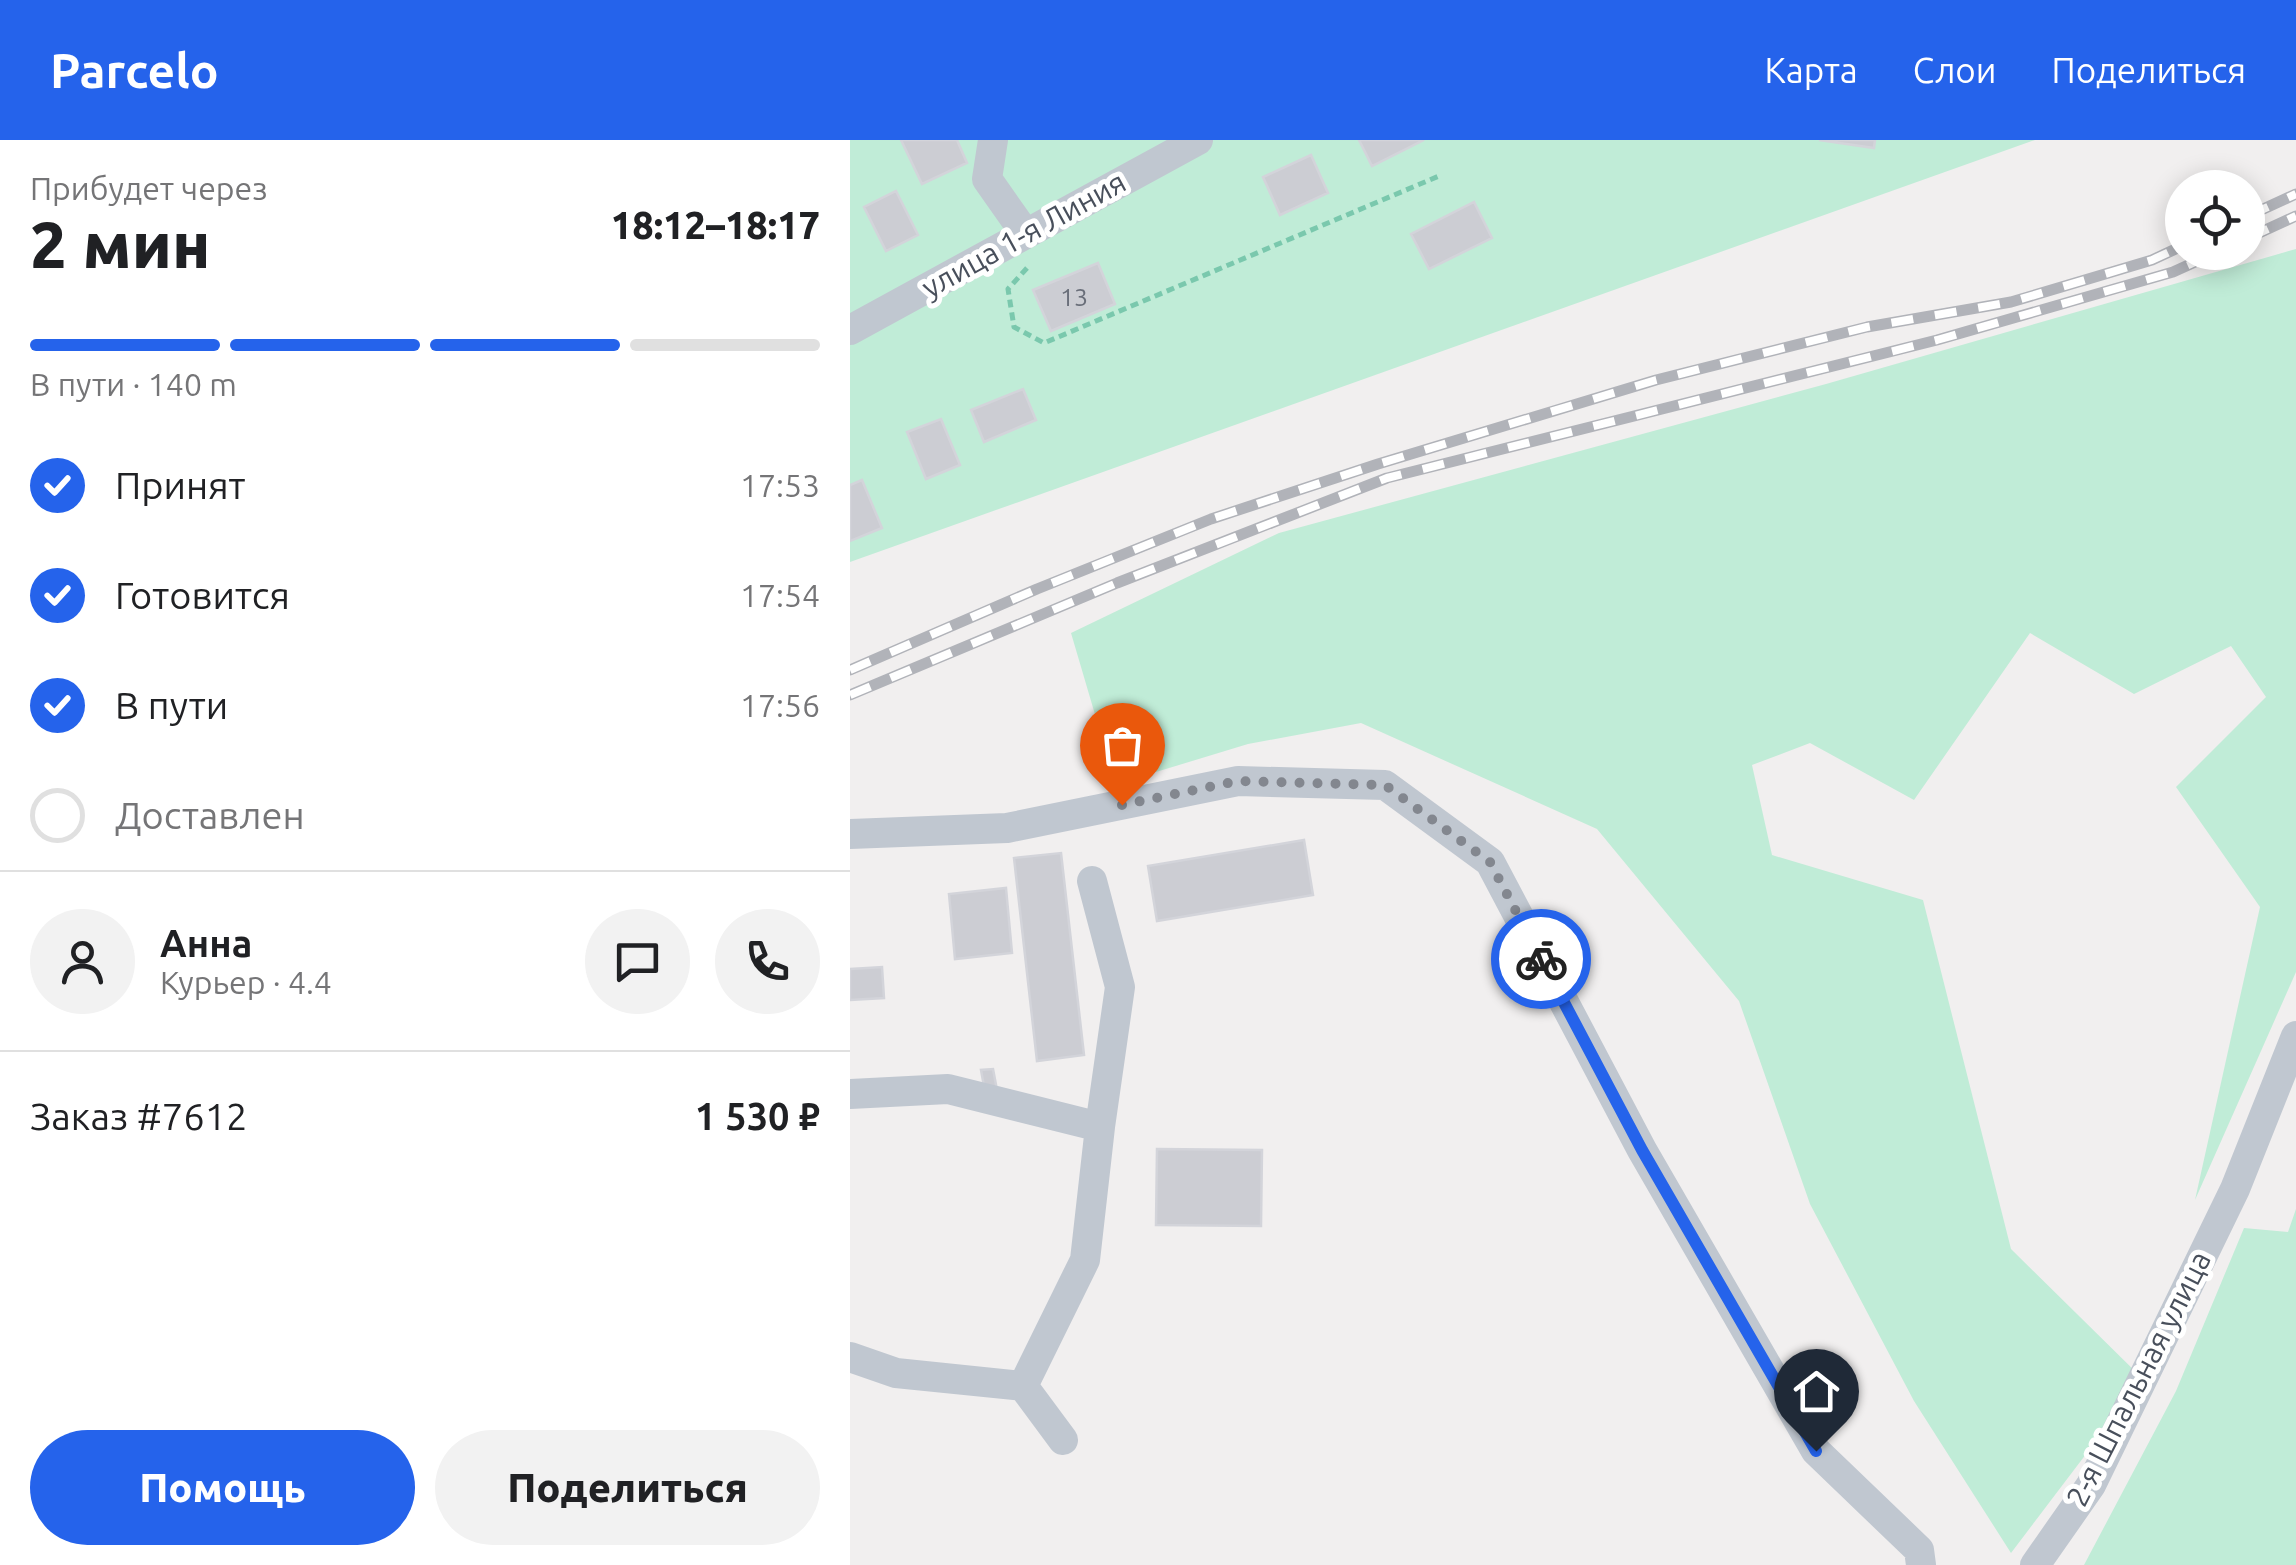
<!DOCTYPE html>
<html lang="ru">
<meta charset="utf-8">
<style>
body{margin:0;font-family:Ubuntu,sans-serif;background:#f2f2f2;color:#202124;height:100vh;display:flex;flex-direction:column;font-size:38px;white-space:nowrap}
*{box-sizing:border-box;margin:0}
p{font-size:32px;color:#757577}
.icon{flex:none;width:55px;height:55px;fill:none;stroke:currentColor;stroke-width:2;stroke-linecap:round;stroke-linejoin:round}
.map{position:relative;flex:1;overflow:hidden}
.panel{display:flex;flex-direction:column;background:#fff;width:850px}
.panel>*{flex:none}
.buttons{position:absolute;left:1315px;top:30px;display:grid;gap:20px}
.buttons a{display:grid;place-items:center;width:100px;height:100px;border-radius:50%;background:#fff;box-shadow:0 5px 25px #0003;font-size:50px}
.pin{position:absolute;display:grid;place-items:center;width:85px;height:85px;color:#fff;margin:-102px -42px;border-radius:50% 50% 50% 0;rotate:-45deg;box-shadow:0 0 10px #0007}
.pin .icon{rotate:45deg}
.courier{position:absolute;display:grid;place-items:center;width:100px;height:100px;margin:-50px;border:8px solid #2563eb;border-radius:50%;background:#fff;color:#222;box-shadow:0 2px 12px #0007}
.headline em{font-style:normal;font-weight:800}
.headline div{display:flex;flex-direction:column-reverse}
.headline{display:flex;align-items:center;justify-content:space-between;height:170px;padding:0 30px}
h1{font-size:65px;font-weight:800;line-height:75px}
.bar{display:grid;grid-template-columns:repeat(4,1fr);gap:15px 10px;align-content:center;height:120px;padding:0 30px}
.bar i{height:12px;border-radius:8px;background:#e0e0e0}
.bar .active{background:#2563eb}
.bar p{grid-column:span 4}
.line{display:flex;align-items:center;gap:25px;padding:0 30px;border-top:2px solid #e0e0e0}
.line div{flex:1}
.round{display:grid;place-items:center;flex:none;width:105px;height:105px;border-radius:52px;background:#f2f2f2}
ol{padding:0 30px;list-style:none}
li{display:flex;align-items:center;gap:30px;height:110px}
li p{margin-inline-start:auto}
li .icon{padding:10px;border-radius:50%;background:#2563eb;color:#fff;stroke-width:4}
li:last-child{color:#757577}
li i{width:55px;height:55px;border:5px solid #e0e0e0;border-radius:50%}
.button{display:flex;gap:20px;margin-top:auto;padding:20px 30px}
.button a{flex:1;height:115px;border-radius:60px;background:#2563eb;color:#fff;font-size:40px;font-weight:800;line-height:115px;text-align:center}
.button a+a{background:#f2f2f2;color:#202124}
header{display:flex;align-items:center;gap:60px;box-sizing:border-box;height:140px;padding:0 50px;background:#2563eb;color:#fff}
header strong{font-size:48px}
nav{display:flex;gap:55px;margin-inline-start:auto;font-size:35px}
main{display:flex;flex:1;min-height:0}
.map>svg:first-child{display:block}
.green{fill:#c0ecd7}
.building{fill:#cccdd3;stroke:#d3d4da;stroke-width:2.5}
.lines{fill:none;stroke-linecap:round;stroke-linejoin:round}
.path{stroke:#7ac8ad;stroke-width:5;stroke-dasharray:8 5;stroke-linecap:butt}
.minor{stroke:#c0c7d0;stroke-width:30}
.rail-casing{stroke:#b1b3b9;stroke-width:11}
.rail{stroke:#fff;stroke-width:8;stroke-dasharray:22;stroke-linecap:butt}
.done{stroke:#83878f;stroke-width:10;stroke-dasharray:0 18}
.route{stroke:#2563eb;stroke-width:12}
.labels{text-anchor:middle;stroke-width:10;stroke-linejoin:round;paint-order:stroke}
.number-label{font-size:25px;fill:#696e79}
.street-label{font-size:30px;fill:#484f5b;stroke:#fff}
</style>
<header>
<strong>Parcelo</strong>
<nav><a>Карта</a><a>Слои</a><a>Поделиться</a></nav>
</header>
<main>
<section class="panel">
<div class="headline"><div><h1>2 мин</h1><p>Прибудет через</p></div><em>18:12–18:17</em></div>
<div class="bar"><i class="active"></i><i class="active"></i><i class="active"></i><i></i><p>В пути · 140 m</p></div>
<ol>
<li><svg class="icon" aria-label="check" viewBox="0 0 24 24"><path d="M5 12l5 5 9-10"/></svg>Принят<p>17:53</p></li>
<li><svg class="icon" aria-label="check" viewBox="0 0 24 24"><path d="M5 12l5 5 9-10"/></svg>Готовится<p>17:54</p></li>
<li><svg class="icon" aria-label="check" viewBox="0 0 24 24"><path d="M5 12l5 5 9-10"/></svg>В пути<p>17:56</p></li>
<li><i></i>Доставлен</li>
</ol>
<div class="line" style="height:180px"><a class="round"><svg class="icon" aria-label="person" viewBox="0 0 24 24"><circle cx="12" cy="8" r="4"/><path d="M4 21q1-7 8-7t8 7"/></svg></a><div><b>Анна</b><p>Курьер · 4.4</p></div><a class="round"><svg class="icon" aria-label="chat" viewBox="0 0 24 24"><path d="M4 5h16v11H9l-5 4z"/></svg></a><a class="round"><svg class="icon" aria-label="phone" viewBox="0 0 24 24"><path d="M5 4h4l2 5-3 2q2 4 5 5l2-3 5 2v4C11 20 4 13 5 4z"/></svg></a></div>
<div class="line" style="height:130px"><div>Заказ #7612</div><b>1 530 ₽</b></div>
<div class="button"><a>Помощь</a><a>Поделиться</a></div>
</section>
<div class="map">
<svg width="1446" height="1425" viewBox="0 0 1446 1425">
<rect width="100%" height="100%" fill="#f1efef"/>
<!-- green -->
<path class="green" d="M0 0H1185L0 422Z
M1446 109V832L1345 1060 1410 767 1326 647 1416 557 1381 506 1284 554 1180 493 1064 660 960 603 902 625 922 715 1073 760 1161 1109 1293 1239 1161 1413 1064 1261 960 1064 889 861 747 689 511 583 398 604 306 632 249 588 221 493 429 393 976 244Z
M1446 1069V1425H1234L1326 1251 1394 1088 1438 1092Z"/>
<!-- building -->
<path class="building" d="M51 0H107L117 23 72 44Z
M509 0H574L522 26Z
M969 0H1025L1024 8Z
M461 15 478 53 430 75 413 37Z
M46 51 68 95 36 111 14 67Z
M624 62 642 98 579 129 561 94Z
M248 123 265 164 201 191 183 150Z
M173 249 186 280 134 302 121 270Z
M91 279 110 325 76 339 57 292Z
M12 340 32 388 0 401V345Z
M454 700 463 755 307 781 298 726Z
M211 713 234 915 187 921 164 718Z
M156 748 162 813 105 819 99 754Z
M32 827 34 858 0 860V829Z
M143 929 147 950 135 952 131 930Z
M307 1009 412 1010 411 1086 306 1085Z"/>
<g class="lines">
<!-- path -->
<path class="path" d="M177 128 158 149 164 187 194 203 589 36"/>
<!-- minor -->
<path class="minor" d="M143 0 137 39 175 93
M0 190 348 0
M0 694 157 688 388 641 535 645 640 722 792 1010 966 1311 1069 1410 1071 1425
M0 954 98 949 250 987
M0 1217 46 1233 173 1246 213 1300
M173 1246 235 1120 250 987 270 847 242 741
M1185 1425 1241 1345 1385 1049 1446 896"/>
<!-- rail casing -->
<g class="rail-casing">
<path id="rail" d="M1398 76 1446 54
M1398 98 1446 76
M0 530 187 449 361 379 528 324 806 240 1017 187 1161 162 1302 120 1332 106
M0 555 267 443 537 338 1087 200 1323 132 1367 112"/>
</g>
<!-- rail -->
<use href="#rail" class="rail"/>
</g>
<g class="lines">
<!-- done -->
<path class="done" d="M272 665 388 641 535 645 640 722 691 819"/>
<!-- route -->
<path class="route" d="M691 819 792 1010 966 1311"/>
</g>
<g class="labels">
<!-- number labels -->
<g class="number-label">
<text x="224" y="166">13</text>
</g>
<!-- street labels -->
<g class="street-label">
<text transform="translate(174 95) rotate(-29)" y="10">улица 1-я Линия</text>
<text transform="translate(1289 1239) rotate(-63)" y="10">2-я Шпальная улица</text>
</g>
</g>
</svg>
<div class="buttons">
<a><svg class="icon" aria-label="locate" viewBox="0 0 24 24"><circle cx="12" cy="12" r="6"/><path d="M12 2v4M12 18v4M2 12h4M18 12h4"/></svg></a>
</div>
<div class="pin" style="left:272px;top:665px;background:#ea580c"><svg class="icon" aria-label="bag" viewBox="0 0 24 24"><path d="M5 8h14l-1 12H6zM9 8a3 3 0 0 1 6 0"/></svg></div>
<div class="pin" style="left:966px;top:1311px;background:#1f2937"><svg class="icon" aria-label="home" viewBox="0 0 24 24"><path d="M3 11l9-7 9 7M6 9v11h12V9"/></svg></div>
<div class="courier" style="left:691px;top:819px"><svg class="icon" aria-label="bike" viewBox="0 0 24 24"><circle cx="6" cy="16" r="4"/><circle cx="18" cy="16" r="4"/><path d="M6 16l4-8h5l3 8M10 8l3 8H6M13 5h3"/></svg></div>
</div>
</main>
